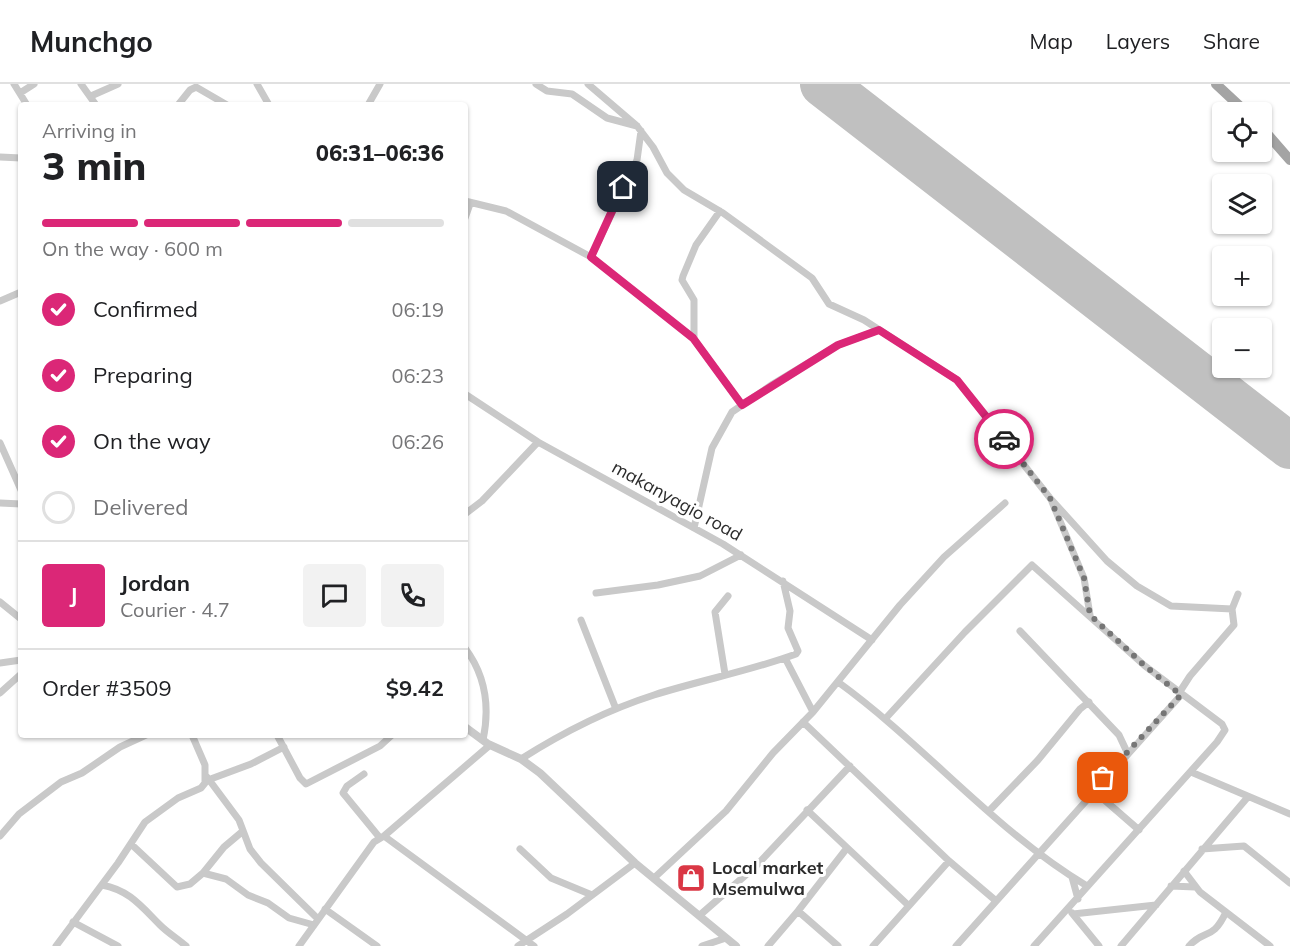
<!DOCTYPE html>
<meta charset="utf-8">
<style>
body{margin:0;font-family:Mulish,sans-serif;background:#f2f2f2;color:#202124;height:100vh;display:flex;flex-direction:column;font-size:22px;white-space:nowrap}
*{box-sizing:border-box;margin:0}
p{font-size:20px;color:#757577}
.icon{flex:none;width:33px;height:33px;fill:none;stroke:currentColor;stroke-width:2;stroke-linecap:round;stroke-linejoin:round}
.map{position:relative;flex:1;overflow:hidden}
.details{position:absolute;left:18px;top:18px;width:450px;height:636px;display:flex;flex-direction:column;background:#fff;border-radius:6px;box-shadow:0 2px 4px #0004}
.details>*{flex:none}
.tools{position:absolute;left:1212px;top:18px;display:grid;gap:12px}
.tools a{display:grid;place-items:center;width:60px;height:60px;border-radius:6px;background:#fff;box-shadow:0 2px 4px #0004;font-size:30px}
.pin{position:absolute;display:grid;place-items:center;width:51px;height:51px;color:#fff;margin:-26px;border-radius:12px;box-shadow:0 3px 9px #0006}
.courier{position:absolute;display:grid;place-items:center;width:60px;height:60px;margin:-30px;border:4px solid #db2777;border-radius:50%;background:#fff;color:#222;box-shadow:0 2px 8px #0007}
.overview em{font-style:normal;font-weight:800}
.overview div{display:flex;flex-direction:column-reverse}
.overview{display:flex;align-items:center;justify-content:space-between;height:102px;padding:0 24px}
h1{font-size:39px;font-weight:800;line-height:45px}
.bar{display:grid;grid-template-columns:repeat(4,1fr);gap:9px 6px;align-content:center;height:72px;padding:0 24px}
.bar i{height:8px;border-radius:4px;background:#e0e0e0}
.bar .current{background:#db2777}
.bar p{grid-column:span 4}
.line{display:flex;align-items:center;gap:15px;padding:0 24px;border-top:2px solid #e0e0e0}
.line div{flex:1}
.round{display:grid;place-items:center;flex:none;width:63px;height:63px;border-radius:6px;background:#f2f2f2}
ol{padding:0 24px;list-style:none}
li{display:flex;align-items:center;gap:18px;height:66px}
li p{margin-inline-start:auto}
li .icon{padding:6px;border-radius:50%;background:#db2777;color:#fff;stroke-width:4}
li:last-child{color:#757577}
li i{width:33px;height:33px;border:3px solid #e0e0e0;border-radius:50%}
header{display:flex;align-items:center;gap:36px;box-sizing:border-box;height:84px;padding:0 30px;background:#fff;border-bottom:2px solid #e0e0e0}
header strong{font-size:28px}
nav{display:flex;gap:33px;margin-inline-start:auto;font-size:21px}
.map>svg:first-child{display:block}
.lines{fill:none;stroke-linecap:round;stroke-linejoin:round}
.taxiway{stroke:#c0c0c0;stroke-width:18}
.runway{stroke:#c0c0c0;stroke-width:46}
.minor{stroke:#c9c9c9;stroke-width:7}
.tertiary{stroke:#c9c9c9;stroke-width:8}
.primary{stroke:#a4a4a4;stroke-width:10}
.done{stroke:#767676;stroke-width:6;stroke-dasharray:0 10.8}
.route{stroke:#db2777;stroke-width:8}
.labels{text-anchor:middle;stroke-width:6;stroke-linejoin:round;paint-order:stroke}
.street-label{font-size:18px;fill:#2c2c2c;stroke:#fff}
.poi-label{font-size:18px;font-weight:bold;fill:#2c2c2c;stroke:#fff;text-anchor:start}
</style>
<header>
<strong>Munchgo</strong>
<nav><a>Map</a><a>Layers</a><a>Share</a></nav>
</header>
<div class="map">
<svg width="1290" height="862" viewBox="0 0 1290 862">
<rect width="100%" height="100%" fill="#fff"/>
<g class="lines">
<!-- taxiway -->
<path class="taxiway" d="M1289 361 1290 360"/>
<!-- runway -->
<path class="runway" d="M823 0 1290 362"/>
<!-- minor -->
<path class="minor" d="M14 0 27 21
M81 0 96 21
M257 0 269 21
M536 0 547 7 572 10 607 34 637 42
M588 0 637 42 653 63 667 89 684 106 723 129 812 194 829 220 864 236 957 296 1050 414 1107 477 1137 502 1171 522 1232 525
M20 9 34 0
M91 12 118 0
M178 21 190 6 196 3 227 21
M368 21 380 0
M0 73 21 74
M465 117 506 127 591 173 693 254 742 321
M465 134 470 120
M591 173 637 76 641 47
M0 217 21 208
M694 255V216L682 196 683 192 696 161 720 127
M465 310 538 358 723 460 872 556
M0 359 21 406
M1052 418 1084 494 1090 531
M0 419 21 420
M465 430 482 417 538 358
M694 444 712 364 732 328 773 300 838 261 879 246
M596 509 658 501 700 492 741 471
M0 518 21 535
M581 536 616 625
M1020 547 1119 651 1127 668
M465 564C486 592 490 623 483 656
M785 574 813 628
M0 579 21 576
M725 590 715 528 728 512
M838 598C925 661 995 747 1087 802
M0 609 21 590
M1179 609 1190 592 1234 541 1232 525 1238 510
M886 634 965 548 1032 481 1145 582 1222 640 1225 646 1217 658 1034 862
M803 638 949 777 995 816
M277 651 300 694 306 700 380 662 392 651
M521 675C562 649 607 626 654 611 701 596 750 587 796 570L798 567 788 544 790 527 783 497
M1191 688 1290 730
M364 690 347 702 343 709 380 754
M207 693 239 736 250 765 261 779 318 835
M208 696 251 680 284 663
M1093 706 1139 746
M807 726 908 821
M989 727 1038 676 1080 625 1089 618
M0 752 19 730 61 698 82 689 120 663 146 651
M384 752 490 661
M131 760 177 803 190 800 203 789 226 795 248 811 268 819 289 834 314 841
M520 765 551 794 592 811
M1202 765 1244 762 1290 799
M1184 787 1200 808 1270 862
M203 789 224 763 243 747
M1072 793 1078 815
M654 794 726 727 773 669 813 628 900 521 944 473 1005 419
M102 801C129 806 141 822 160 841 168 849 178 855 186 862
M1171 802 1195 803
M325 825 377 862
M798 827 838 862
M1072 829 1099 862
M1073 830 1156 821
M700 831 756 782 850 682
M73 838 118 862
M56 862 118 779 145 738 178 714 201 704 205 699V681L192 651
M299 862 374 758 384 752 534 862
M518 862 567 830 635 779
M702 862 726 854
M768 862 798 827 847 764
M873 862 949 777
M956 862 1181 611
M1121 862 1247 714
M1189 862C1205 844 1212 858 1226 828"/>
<!-- tertiary -->
<path class="tertiary" d="M465 643 488 660 521 675 540 689 635 779 736 862"/>
<!-- primary -->
<path class="primary" d="M1216 0 1246 28
M1262 44 1290 76"/>
</g>
<g class="lines">
<!-- done -->
<path class="done" d="M1004 355 1050 414 1084 494 1090 531 1145 582 1181 611 1103 694"/>
<!-- route -->
<path class="route" d="M623 103 591 173 693 254 742 321 838 261 879 246 957 296 1004 355"/>
</g>
<!-- icons -->
<defs>
<g id="shop-square" transform="scale(1.5)"><rect x="-9" y="-9" width="18" height="18" rx="4" fill="#da3745" stroke="#fff"/><path d="M-5-2.5h2.3a2.7 3.5 0 0 1 5.4 0H5L5.5 6h-11ZM-1.5-2.5h3a1.5 2.3 0 0 0-3 0Z" fill="#fff"/></g>
</defs>
<g fill-rule="evenodd">
<use href="#shop-square" x="691" y="794"/>
</g>
<g class="labels">
<!-- street labels -->
<g class="street-label">
<text transform="translate(677 417) rotate(29)" y="6">makanyagio road</text>
</g>
<!-- poi labels -->
<g class="poi-label">
<text x="712" y="790">Local market<tspan x="712" dy="21">Msemulwa</tspan></text>
</g>
</g>
</svg>
<div class="tools">
<a><svg class="icon" aria-label="locate" viewBox="0 0 24 24"><circle cx="12" cy="12" r="6"/><path d="M12 2v4M12 18v4M2 12h4M18 12h4"/></svg></a>
<a><svg class="icon" aria-label="layers" viewBox="0 0 24 24"><path d="M12 4l9 5-9 5-9-5zM3 14l9 5 9-5"/></svg></a>
<a>+</a>
<a>−</a>
</div>
<div class="pin" style="left:1103px;top:694px;background:#ea580c"><svg class="icon" aria-label="bag" viewBox="0 0 24 24"><path d="M5 8h14l-1 12H6zM9 8a3 3 0 0 1 6 0"/></svg></div>
<div class="pin" style="left:623px;top:103px;background:#1f2937"><svg class="icon" aria-label="home" viewBox="0 0 24 24"><path d="M3 11l9-7 9 7M6 9v11h12V9"/></svg></div>
<div class="courier" style="left:1004px;top:355px"><svg class="icon" aria-label="car" viewBox="0 0 24 24"><path d="M5 17H2v-5l4-1 3-4h7l3 4 3 1v5h-3M9 17h6M6 11h13"/><circle cx="7" cy="17" r="2"/><circle cx="17" cy="17" r="2"/></svg></div>
<section class="details">
<div class="overview"><div><h1>3 min</h1><p>Arriving in</p></div><em>06:31–06:36</em></div>
<div class="bar"><i class="current"></i><i class="current"></i><i class="current"></i><i></i><p>On the way · 600 m</p></div>
<ol>
<li><svg class="icon" aria-label="check" viewBox="0 0 24 24"><path d="M5 12l5 5 9-10"/></svg>Confirmed<p>06:19</p></li>
<li><svg class="icon" aria-label="check" viewBox="0 0 24 24"><path d="M5 12l5 5 9-10"/></svg>Preparing<p>06:23</p></li>
<li><svg class="icon" aria-label="check" viewBox="0 0 24 24"><path d="M5 12l5 5 9-10"/></svg>On the way<p>06:26</p></li>
<li><i></i>Delivered</li>
</ol>
<div class="line" style="height:108px"><b class="round" style="background:#db2777;color:#fff">J</b><div><b>Jordan</b><p>Courier · 4.7</p></div><a class="round"><svg class="icon" aria-label="chat" viewBox="0 0 24 24"><path d="M4 5h16v11H9l-5 4z"/></svg></a><a class="round"><svg class="icon" aria-label="phone" viewBox="0 0 24 24"><path d="M5 4h4l2 5-3 2q2 4 5 5l2-3 5 2v4C11 20 4 13 5 4z"/></svg></a></div>
<div class="line" style="height:78px"><div>Order #3509</div><b>$9.42</b></div>
</section>
</div>
